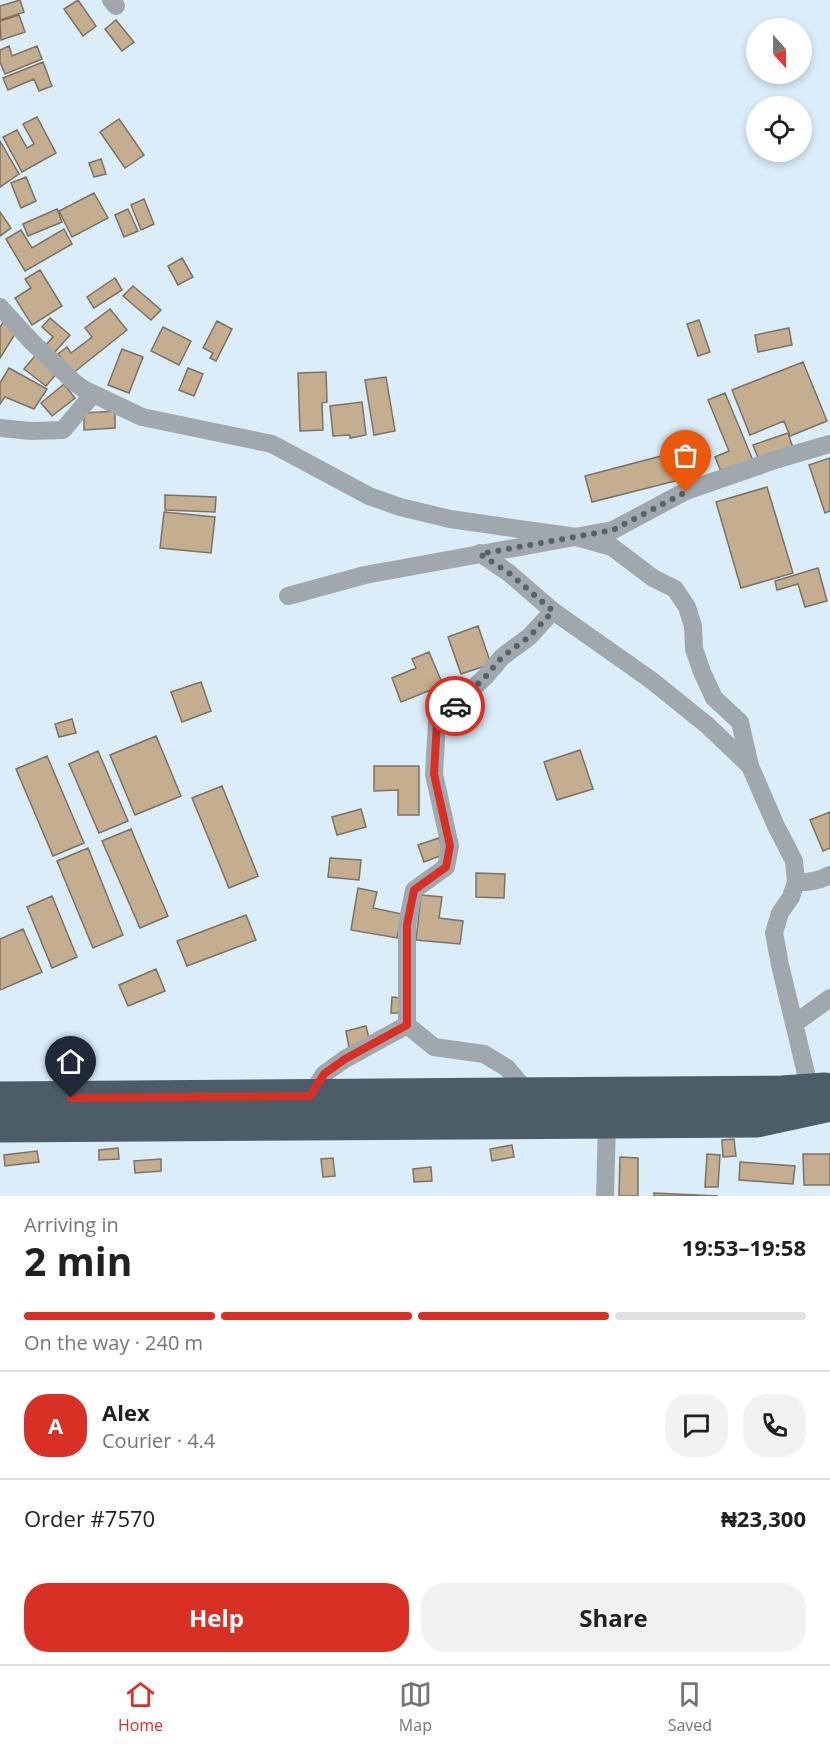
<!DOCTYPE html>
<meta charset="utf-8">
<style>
body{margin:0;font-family:"Open Sans",sans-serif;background:#f2f2f2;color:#202124;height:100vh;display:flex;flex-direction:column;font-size:22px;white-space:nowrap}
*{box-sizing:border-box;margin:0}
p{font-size:20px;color:#757577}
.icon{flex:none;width:33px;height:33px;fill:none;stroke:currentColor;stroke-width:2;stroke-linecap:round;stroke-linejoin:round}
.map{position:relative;height:1196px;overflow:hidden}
.sheet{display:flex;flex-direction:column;background:#fff;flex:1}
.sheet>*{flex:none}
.needle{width:39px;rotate:159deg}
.controls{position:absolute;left:746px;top:18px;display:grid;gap:12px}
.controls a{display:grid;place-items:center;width:66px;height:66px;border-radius:50%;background:#fff;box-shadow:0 3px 9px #0003;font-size:30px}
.pin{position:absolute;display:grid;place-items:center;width:51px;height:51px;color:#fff;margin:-62px -26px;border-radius:50% 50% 50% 0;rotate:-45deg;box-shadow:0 0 6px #0007}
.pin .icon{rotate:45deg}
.courier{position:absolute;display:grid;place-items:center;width:60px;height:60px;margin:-30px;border:4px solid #d93025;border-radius:50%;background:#fff;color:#222;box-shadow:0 2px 8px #0007}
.overview em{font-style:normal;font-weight:700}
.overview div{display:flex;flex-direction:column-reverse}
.overview{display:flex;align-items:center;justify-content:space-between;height:102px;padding:0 24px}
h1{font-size:39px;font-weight:700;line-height:45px}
.bar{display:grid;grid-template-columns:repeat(4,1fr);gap:9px 6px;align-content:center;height:72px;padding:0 24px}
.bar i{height:8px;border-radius:4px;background:#e0e0e0}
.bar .selected{background:#d93025}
.bar p{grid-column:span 4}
.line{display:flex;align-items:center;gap:15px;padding:0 24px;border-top:2px solid #e0e0e0}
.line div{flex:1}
.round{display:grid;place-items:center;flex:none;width:63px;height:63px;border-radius:24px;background:#f2f2f2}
.action{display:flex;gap:12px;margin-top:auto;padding:12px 24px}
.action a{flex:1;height:69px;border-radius:24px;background:#d93025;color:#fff;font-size:24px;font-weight:700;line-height:69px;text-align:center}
.action a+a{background:#f2f2f2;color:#202124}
.menu{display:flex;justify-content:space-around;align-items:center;height:84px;border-top:2px solid #e0e0e0;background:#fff;font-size:16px;color:#757577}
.menu a{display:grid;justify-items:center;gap:3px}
.menu .selected{color:#d93025}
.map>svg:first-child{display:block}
.building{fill:#c5ae8f;stroke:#7c7263;stroke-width:1.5}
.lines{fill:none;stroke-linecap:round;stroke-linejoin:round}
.street{stroke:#a0a8ad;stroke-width:18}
.highway{stroke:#4d5d67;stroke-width:33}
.done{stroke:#576369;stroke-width:6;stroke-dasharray:0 10.8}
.route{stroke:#d93025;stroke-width:8}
</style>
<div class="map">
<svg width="830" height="1196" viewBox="0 0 830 1196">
<rect width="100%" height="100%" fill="#daedf9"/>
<!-- building -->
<path class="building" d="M20 0 24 12 0 20V6Z
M78 0 96 26 83 36 64 9Z
M19 15 25 32 1 40 0 21Z
M116 20 134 42 122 51 105 29Z
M9 46 12 56 37 46 42 59 5 74 0 62V50Z
M43 62 52 86 39 91 34 79 8 90 3 78Z
M37 117 56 153 22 172 3 137 17 130 27 148 34 144 23 124Z
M119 119 144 155 125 168 100 132Z
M0 141 19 174 0 187Z
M101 159 106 174 94 177 89 163Z
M26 177 36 201 21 208 11 183Z
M94 193 108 218 72 237 59 211Z
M144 199 154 224 141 230 131 205Z
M57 209 62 222 28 236 23 224Z
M128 209 138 231 124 237 115 215Z
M0 212 11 228 0 236Z
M64 229 72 244 25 271 6 239 21 230 32 248Z
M182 258 193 277 178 285 168 266Z
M40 270 62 306 32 325 15 298 31 288 25 279Z
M115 278 122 290 94 308 87 297Z
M133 286 161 310 151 320 123 296Z
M110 309 127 330 73 373 58 354 67 347 71 353 92 337 85 328Z
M6 318 15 334 0 358V327Z
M50 318 70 335 54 353 45 346 53 337 42 327Z
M699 320 710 352 698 356 687 324Z
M217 321 232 329 216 361 210 358 213 353 203 348Z
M163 327 191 341 179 365 151 351Z
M789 328 792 345 758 352 755 335Z
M122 349 143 357 129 393 108 385Z
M35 356 57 373 46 386 24 369Z
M803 362 827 421 790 436 784 421 750 435 732 390Z
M9 368 47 389 34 409 5 397 0 404V383Z
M188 368 203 374 194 396 179 390Z
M326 372 327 402 322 403 323 430 300 431 298 373Z
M386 377 395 431 374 435 365 380Z
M64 384 75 398 52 416 41 403Z
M725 393 754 463 723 476 715 457 729 451 708 400Z
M362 402 366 435 350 438V435L333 436 330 406Z
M115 411V428L84 430V413Z
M788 433 793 448 759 460 753 445Z
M684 450 691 477 592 502 585 476Z
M830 458V511L825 513 809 465Z
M767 487 793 573 741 588 716 502Z
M165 495 216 497 215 512 165 510Z
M164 512 215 517 211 553 160 548Z
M818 568 827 601 805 607 798 584 777 590 775 581Z
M478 626 491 664 461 674 448 637Z
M429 652 443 685 401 702 392 678 416 668 412 659Z
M201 682 211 711 182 722 171 692Z
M72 719 76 733 59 737 55 724Z
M156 736 181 796 135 815 110 755Z
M580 750 593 789 557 800 544 762Z
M98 751 128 821 99 833 69 764Z
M47 756 84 843 53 856 16 769Z
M374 766H419V815H398V790L374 791Z
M222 786 258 876 229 888 192 798Z
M361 809 366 827 337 835 332 817Z
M830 812V848L823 851 810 820Z
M131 829 168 916 140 928 102 841Z
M439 838 445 854 424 862 418 845Z
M88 848 123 935 93 948 57 861Z
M330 858 361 860 359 880 328 877Z
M476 873 505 874 504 898 476 897Z
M358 888 377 892 373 908 402 914 397 938 351 930Z
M421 895 442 897 439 918 463 921 460 944 416 940Z
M52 896 77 957 52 968 27 907Z
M246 915 256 940 187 966 177 941Z
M23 929 42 972 0 990V939Z
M156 969 165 991 128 1006 119 985Z
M392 997 402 998 401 1013H391Z
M366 1026 370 1043 349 1048 346 1031Z
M734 1139 736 1156 723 1157 722 1140Z
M512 1145 514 1157 492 1161 490 1149Z
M118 1148 119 1159 99 1160V1150Z
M37 1151 39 1162 5 1166 4 1155Z
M707 1154 720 1155 718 1187H705Z
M803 1154H830V1185H804Z
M620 1157 638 1158V1196H619Z
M333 1158 335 1176 323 1177 321 1159Z
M161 1159V1171L135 1173 134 1161Z
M740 1162 795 1166 793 1184 739 1180Z
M431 1167 432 1181 414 1182 413 1169Z
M654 1193 718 1196H654Z"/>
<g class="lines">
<!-- street -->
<path class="street" d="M111 0 116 6
M0 307 31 341 75 383 85 390 142 417 272 444 369 496 400 507 450 519 576 537 612 547 653 578 675 589 687 607 693 626 694 649 702 672 714 698 740 722 750 766 776 826 794 861 796 882 791 897 780 913 774 933 780 965 810 1090
M0 428 31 431 63 430 93 394
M480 553 509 573 553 611 651 680 707 725 750 766
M288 596 365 575 613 530 686 491 778 459 830 444
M796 882C809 883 819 881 830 875
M794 1024 830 998
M407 1025V925L414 890 446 867 450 846 434 774 437 722 486 676 502 657 529 637 553 611
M407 1025 434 1047 484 1054 507 1068 529 1094
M310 1096 324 1074 345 1059 407 1025
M605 1196 607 1123"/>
<!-- highway -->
<path class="highway" d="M0 1098 782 1092 825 1089
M0 1126 757 1121 830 1105"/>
</g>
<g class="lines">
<!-- done -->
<path class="done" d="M455 706 486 676 502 657 529 637 553 611 509 573 480 554 613 530 686 492"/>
<!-- route -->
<path class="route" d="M71 1098 310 1096 324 1074 345 1059 407 1025V925L414 890 446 867 450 846 434 774 437 722 455 706"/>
</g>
</svg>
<div class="controls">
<a><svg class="needle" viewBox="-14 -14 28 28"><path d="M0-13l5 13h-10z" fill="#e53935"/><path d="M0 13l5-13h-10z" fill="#757577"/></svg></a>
<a><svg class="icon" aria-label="locate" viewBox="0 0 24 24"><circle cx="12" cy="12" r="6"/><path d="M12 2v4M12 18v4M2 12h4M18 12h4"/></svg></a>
</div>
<div class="pin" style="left:686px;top:492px;background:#ea580c"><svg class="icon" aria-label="bag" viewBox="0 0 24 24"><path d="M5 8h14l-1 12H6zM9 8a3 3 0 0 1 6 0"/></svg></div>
<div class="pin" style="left:71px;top:1098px;background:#1f2937"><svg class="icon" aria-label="home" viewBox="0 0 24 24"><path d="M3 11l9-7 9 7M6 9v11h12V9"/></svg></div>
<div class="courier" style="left:455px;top:706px"><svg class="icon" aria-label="car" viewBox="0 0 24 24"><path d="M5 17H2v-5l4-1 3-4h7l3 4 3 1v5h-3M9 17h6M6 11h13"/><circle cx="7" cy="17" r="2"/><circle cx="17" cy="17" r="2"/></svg></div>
</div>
<section class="sheet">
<div class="overview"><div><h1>2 min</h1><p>Arriving in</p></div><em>19:53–19:58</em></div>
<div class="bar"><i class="selected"></i><i class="selected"></i><i class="selected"></i><i></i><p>On the way · 240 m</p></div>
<div class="line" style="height:108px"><b class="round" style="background:#d93025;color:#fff">A</b><div><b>Alex</b><p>Courier · 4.4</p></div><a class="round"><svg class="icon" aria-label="chat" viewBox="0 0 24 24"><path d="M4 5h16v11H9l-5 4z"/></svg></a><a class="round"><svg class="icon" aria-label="phone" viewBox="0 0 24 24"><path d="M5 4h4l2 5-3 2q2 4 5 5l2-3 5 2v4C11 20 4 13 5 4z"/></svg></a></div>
<div class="line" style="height:78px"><div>Order #7570</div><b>₦23,300</b></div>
<div class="action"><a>Help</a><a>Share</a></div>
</section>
<nav class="menu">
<a class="selected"><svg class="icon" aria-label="home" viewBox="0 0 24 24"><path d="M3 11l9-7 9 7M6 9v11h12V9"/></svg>Home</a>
<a><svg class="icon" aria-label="map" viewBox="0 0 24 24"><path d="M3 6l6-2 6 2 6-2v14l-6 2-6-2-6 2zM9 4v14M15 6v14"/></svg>Map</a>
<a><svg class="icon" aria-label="saved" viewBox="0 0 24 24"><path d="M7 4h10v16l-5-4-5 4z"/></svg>Saved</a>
</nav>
